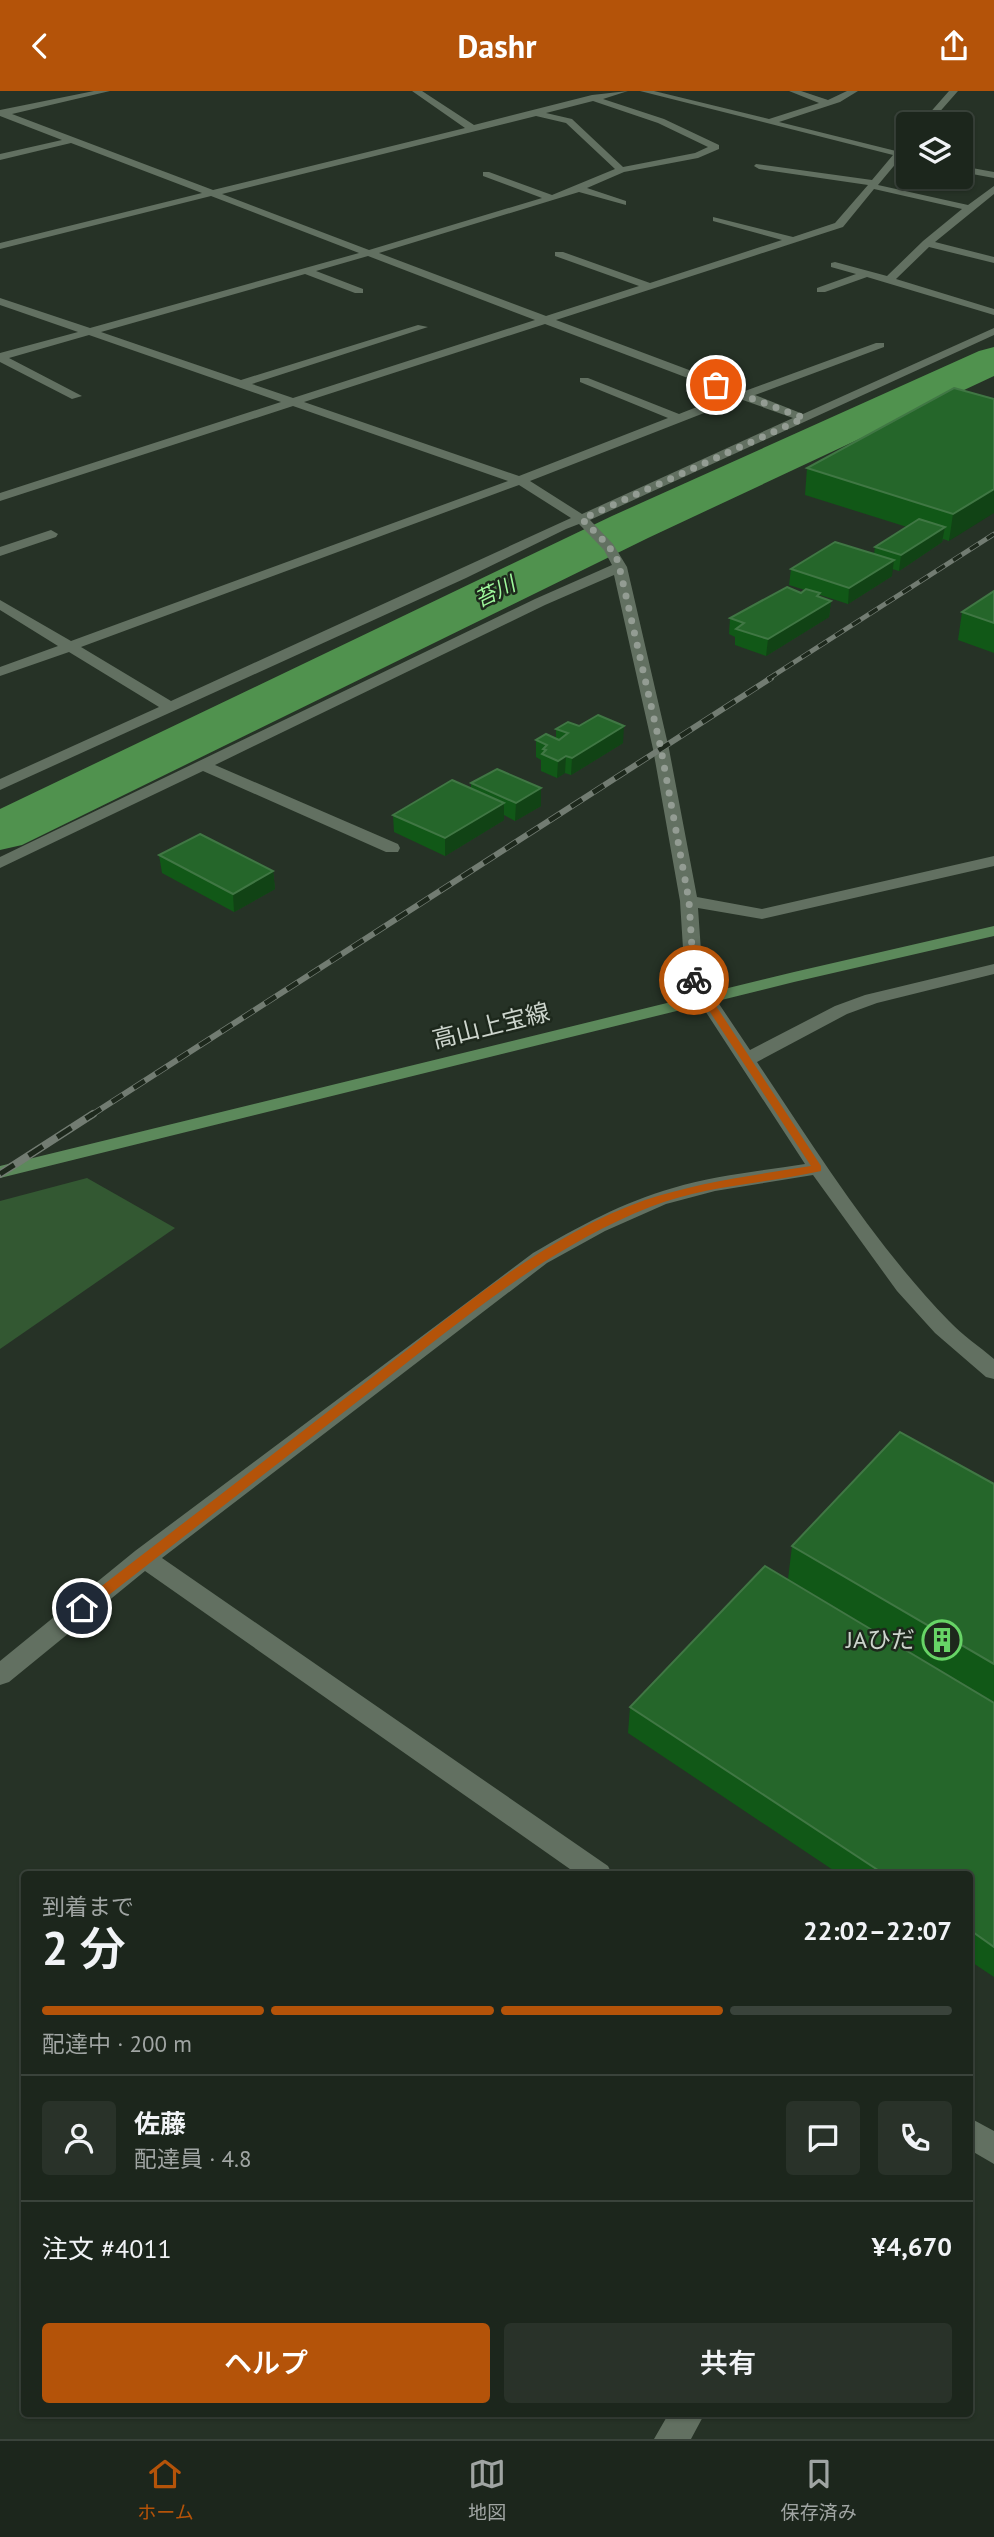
<!DOCTYPE html>
<html lang="ja">
<meta charset="utf-8">
<style>
body{margin:0;font-family:"PT Sans","Noto Sans JP",sans-serif;background:#293229;color:#f1f3f6;height:100vh;display:flex;flex-direction:column;font-size:26px;white-space:nowrap}
*{box-sizing:border-box;margin:0}
p{font-size:23px;color:#a0a5a3}
.icon{flex:none;width:38px;height:38px;fill:none;stroke:currentColor;stroke-width:2;stroke-linecap:round;stroke-linejoin:round}
.map{position:relative;flex:1;overflow:hidden}
.details{position:absolute;left:21px;top:1780px;width:952px;height:546px;display:flex;flex-direction:column;background:#1c261c;border-radius:7px;box-shadow:0 2px 5px #0004,0 0 0 2px #3a433b}
.details>*{flex:none}
.tools{position:absolute;left:896px;top:21px;display:grid;gap:14px}
.tools a{display:grid;place-items:center;width:77px;height:77px;border-radius:7px;background:#1c261c;box-shadow:0 2px 5px #0004,0 0 0 2px #3a433b;font-size:35px}
.pin{position:absolute;display:grid;place-items:center;width:60px;height:60px;color:#fff;margin:-30px;border:4px solid #fff;border-radius:50%;box-shadow:0 2px 7px #0007}
.courier{position:absolute;display:grid;place-items:center;width:70px;height:70px;margin:-35px;border:5px solid #b45309;border-radius:50%;background:#fff;color:#222;box-shadow:0 2px 9px #0007}
.summary em{font-style:normal;font-weight:600}
.summary div{display:flex;flex-direction:column-reverse}
.summary{display:flex;align-items:center;justify-content:space-between;height:119px;padding:0 21px}
h1{font-size:46px;font-weight:600;line-height:52px}
.bar{display:grid;grid-template-columns:repeat(4,1fr);gap:10px 7px;align-content:center;height:84px;padding:0 21px}
.bar i{height:9px;border-radius:5px;background:#3a433b}
.bar .on{background:#b45309}
.bar p{grid-column:span 4}
.line{display:flex;align-items:center;gap:18px;padding:0 21px;border-top:2px solid #3a433b}
.line div{flex:1}
.round{display:grid;place-items:center;flex:none;width:74px;height:74px;border-radius:7px;background:#293229}
.primary-button{display:flex;gap:14px;margin-top:auto;padding:14px 21px}
.primary-button a{flex:1;height:80px;border-radius:7px;background:#b45309;color:#fff;font-size:28px;font-weight:600;line-height:80px;text-align:center}
.primary-button a+a{background:#293229;color:#f1f3f6}
header{display:flex;justify-content:space-between;align-items:center;height:91px;padding:0 21px;background:#b45309;color:#fff;font-size:32px;font-weight:600}
.dock{display:flex;justify-content:space-around;align-items:center;height:98px;border-top:2px solid #3a433b;background:#1c261c;font-size:19px;color:#a0a5a3}
.dock a{display:grid;justify-items:center;gap:4px}
.dock .on{color:#b45309}
.map>svg:first-child{display:block}
.green{fill:#335832}
.lines{fill:none;stroke-linecap:round;stroke-linejoin:round}
.river{fill:#50924e;fill-rule:evenodd}
.minor{fill:#627061;fill-rule:evenodd}
.major{fill:#5c895b;fill-rule:evenodd}
.rail-far2-casing{stroke:#727c72;stroke-width:5}
.rail-far1-casing{stroke:#727c72;stroke-width:6}
.rail-casing{stroke:#727c72;stroke-width:8}
.rail-far2{stroke:#1d281c;stroke-width:3.5;stroke-dasharray:10;stroke-linecap:butt}
.rail-far1{stroke:#1d281c;stroke-width:4.5;stroke-dasharray:13;stroke-linecap:butt}
.rail{stroke:#1d281c;stroke-width:5;stroke-dasharray:17;stroke-linecap:butt}
.wall{fill:#115817}
.shaded-wall{fill:#114315}
.building{fill:#25662a;stroke:#407744;stroke-width:2}
.route{fill:#b45309}
.done{stroke:#939c93;stroke-width:7;stroke-dasharray:0 12.6}
.labels{text-anchor:middle;stroke-width:5;stroke-linejoin:round;paint-order:stroke}
.far-water-label{font-size:21px;font-style:italic;fill:#9ef79b;stroke:#1d281c}
.street-label{font-size:24px;fill:#cdd5cd;stroke:#1d281c}
.poi-label{font-size:24px;fill:#cdd5cd;stroke:#1d281c;text-anchor:end}
</style>
<header><svg class="icon" aria-label="back" viewBox="0 0 24 24"><path d="M15 5l-7 7 7 7"/></svg>Dashr<svg class="icon" aria-label="share" viewBox="0 0 24 24"><path d="M12 15V3M7 8l5-5 5 5M5 13v7h14v-7"/></svg></header>
<div class="map">
<svg width="994" height="2348" viewBox="0 0 994 2348">
<rect width="100%" height="100%" fill="#263226"/>
<!-- green -->
<path class="green" d="M87 1087 175 1137 0 1258V1110Z"/>
<g class="lines">
<!-- river -->
<path class="river" d="M994 256V285L648 447 22 754 0 759V718L612 425 979 260Z"/>
<!-- minor -->
<path class="minor" d="M94 0H110L12 23 213 99 465 37 412 0H422L474 34 592 4 628 0 603 8 664 28 719 54V58L698 67 624 81 587 97 626 110V114L579 101 379 162 546 225 639 195 555 165V161H563L650 192 782 149 713 130V126L793 146 835 132 868 94 759 78 754 75 756 73 872 89 893 64 640 0H654L769 28 819 12 789 0H801L828 9 847 0H858L840 11 779 31 896 60 908 49V58L878 94 968 114 994 95V103L935 151 994 166V172L929 156 896 188 994 218V224L867 186 825 201H817V197L856 183 831 176V172L835 171 887 185 923 150 962 118 874 98 843 136 556 229 745 300 876 252H884V256L755 304 803 323 994 237V244L590 429 613 453 627 476 669 658 697 806 762 818 994 765V775L762 828 698 817 703 889 750 959 835 915 865 904 994 873V883L877 912 847 923 757 971C816 1059 874 1153 949 1230 962 1244 979 1255 994 1268V1288L986 1286 935 1242 897 1200 813 1084 715 1100 666 1113 605 1140 547 1172 162 1467 608 1775 612 1783H577L145 1480 9 1591 0 1594V1570L135 1460 533 1162C578 1136 623 1111 673 1097 716 1084 761 1080 805 1073L685 889 680 810 653 658 614 484 545 514 215 674 398 753 400 757 398 761H386L203 680 0 777V766L535 508 612 474 604 459 579 433 566 438 466 487 0 699V688L159 616 69 561 0 585V576L58 555 0 519V509L71 550 508 390 293 315 0 410V402L281 311 89 244 9 267 82 305 72 308 0 271V262L78 241 0 214V207L90 237 359 162 211 105 0 158V152L202 102 71 52 0 69V63L62 49 0 25V19ZM593 10 658 32 708 56 695 62 623 76 572 28 546 22ZM536 25 566 32 615 78 552 104 489 81H483V85L542 107 369 159 222 103ZM368 165 535 229 293 307 252 293 428 236 418 234 241 289 101 241 305 183 355 202H363V198L316 180ZM545 233 730 303 679 323 588 287H580V291L668 327 519 385 304 311ZM740 308 793 327 582 423 530 390ZM519 394 571 427 171 610 81 556Z
M949 0H958L929 33H920Z
M961 75 994 81V87L961 81Z
M51 439 58 443 56 446 0 465V456Z
M970 2027 994 2040V2073L970 2059Z
M669 2322H705L691 2348H654Z"/>
<!-- major -->
<path class="major" d="M994 835V845L794 891 0 1087V1075L794 881Z"/>
<!-- rail-far2 casing -->
<g class="rail-far2-casing">
<path id="rail-far2" d="M768 588 994 443"/>
</g>
<!-- rail-far1 casing -->
<g class="rail-far1-casing">
<path id="rail-far1" d="M90 1025 771 587"/>
</g>
<!-- rail casing -->
<g class="rail-casing">
<path id="rail" d="M0 1083 93 1023"/>
</g>
<!-- rail-far2 -->
<use href="#rail-far2" class="rail-far2"/>
<!-- rail-far1 -->
<use href="#rail-far1" class="rail-far1"/>
<!-- rail -->
<use href="#rail" class="rail"/>
</g>
<!-- wall -->
<path class="wall" d="M994 308 949 450 943 448 942 451 899 480 892 478V485L848 513 820 504V506L831 510 829 526 766 565 735 554V546L729 543 730 527 801 502 805 499 789 494 791 478 874 463 875 456 907 436 805 404 807 377Z
M994 500V562L958 549 962 521Z
M579 635 623 652 571 684 565 682 557 687 541 680V669L536 666V649L556 648V638Z
M471 692 541 697V715L515 730 504 724V729L445 765 394 741 393 724 471 698Z
M159 764 273 780 275 798 234 821 162 782Z
M994 1393V1611L788 1488 792 1455Z
M994 1612V1886L970 1870V1783H839L628 1642 630 1616Z"/>
<!-- shaded-wall -->
<path class="shaded-wall" d="M994 398V422L949 450 953 423Z
M945 436 942 451 899 480 901 464Z
M894 469 892 485 848 513 849 497Z
M820 502 819 517 831 510 829 526 766 565 768 548Z
M624 635 623 652 571 684 572 667Z
M566 665 565 682 557 687 558 670Z
M541 697V715L515 730 516 712Z
M504 712V729L445 765V747Z
M273 780 275 798 234 821 233 803Z"/>
<!-- building -->
<path class="building" d="M954 297 994 308V398L953 423 807 377Z
M919 428 945 436 901 464 875 456Z
M835 451 894 469 849 497 791 478Z
M787 496 801 502 806 498 820 502 817 505 831 510 768 548 736 538 744 532 730 527Z
M994 500V532L962 521Z
M598 624 624 635 572 667 566 665 558 670 542 663 546 659 543 658 547 654 536 649 546 643 559 649 568 642 556 638 568 631 579 635Z
M497 678 541 697 516 712 471 692Z
M452 689 504 712 445 747 393 724Z
M200 743 273 780 233 803 159 764Z
M900 1341 994 1393V1573L792 1455Z
M765 1475 994 1612V1856L970 1839V1783H884L630 1616Z"/>
<!-- route -->
<path class="route" d="M694 886 699 889 821 1075V1080C764 1093 705 1094 650 1116 548 1156 462 1229 376 1296 280 1371 183 1446 87 1521H77V1514C177 1437 276 1361 375 1284 457 1220 546 1144 645 1109 699 1091 755 1084 811 1075L689 889Z"/>
<g class="lines">
<!-- done -->
<path class="done" d="M694 889 689 810 661 658 618 470 608 454 582 428 804 327 716 294"/>
</g>
<!-- icons -->
<defs>
<g id="building-ring" transform="scale(2.0125)"><circle r="9.5" fill="#1d281c" stroke="#67d466" stroke-width="1.5"/><path d="M-4-6H4V6H1V3H-1V6H-4ZM-2.5-4.3h1.7v1.8h-1.7ZM.8-4.3h1.7v1.8H.8ZM-2.5-1h1.7V.8h-1.7ZM.8-1h1.7V.8H.8Z" fill="#67d466"/></g>
</defs>
<g fill-rule="evenodd">
<use href="#building-ring" x="942" y="1549"/>
</g>
<g class="labels">
<!-- far-water labels -->
<g class="far-water-label">
<text transform="translate(495 501) rotate(-26)" y="7">苔川</text>
</g>
<!-- street labels -->
<g class="street-label">
<text transform="translate(491 935) rotate(-14)" y="8">高山上宝線</text>
</g>
<!-- poi labels -->
<g class="poi-label">
<text x="915" y="1557">JAひだ</text>
</g>
</g>
</svg>
<div class="tools">
<a><svg class="icon" aria-label="layers" viewBox="0 0 24 24"><path d="M12 4l9 5-9 5-9-5zM3 14l9 5 9-5"/></svg></a>
</div>
<div class="pin" style="left:716px;top:294px;background:#ea580c"><svg class="icon" aria-label="bag" viewBox="0 0 24 24"><path d="M5 8h14l-1 12H6zM9 8a3 3 0 0 1 6 0"/></svg></div>
<div class="pin" style="left:82px;top:1517px;background:#1f2937"><svg class="icon" aria-label="home" viewBox="0 0 24 24"><path d="M3 11l9-7 9 7M6 9v11h12V9"/></svg></div>
<div class="courier" style="left:694px;top:889px"><svg class="icon" aria-label="bike" viewBox="0 0 24 24"><circle cx="6" cy="16" r="4"/><circle cx="18" cy="16" r="4"/><path d="M6 16l4-8h5l3 8M10 8l3 8H6M13 5h3"/></svg></div>
<section class="details">
<div class="summary"><div><h1>2 分</h1><p>到着まで</p></div><em>22:02–22:07</em></div>
<div class="bar"><i class="on"></i><i class="on"></i><i class="on"></i><i></i><p>配達中 · 200 m</p></div>
<div class="line" style="height:126px"><a class="round"><svg class="icon" aria-label="person" viewBox="0 0 24 24"><circle cx="12" cy="8" r="4"/><path d="M4 21q1-7 8-7t8 7"/></svg></a><div><b>佐藤</b><p>配達員 · 4.8</p></div><a class="round"><svg class="icon" aria-label="chat" viewBox="0 0 24 24"><path d="M4 5h16v11H9l-5 4z"/></svg></a><a class="round"><svg class="icon" aria-label="phone" viewBox="0 0 24 24"><path d="M5 4h4l2 5-3 2q2 4 5 5l2-3 5 2v4C11 20 4 13 5 4z"/></svg></a></div>
<div class="line" style="height:91px"><div>注文 #4011</div><b>¥4,670</b></div>
<div class="primary-button"><a>ヘルプ</a><a>共有</a></div>
</section>
</div>
<nav class="dock">
<a class="on"><svg class="icon" aria-label="home" viewBox="0 0 24 24"><path d="M3 11l9-7 9 7M6 9v11h12V9"/></svg>ホーム</a>
<a><svg class="icon" aria-label="map" viewBox="0 0 24 24"><path d="M3 6l6-2 6 2 6-2v14l-6 2-6-2-6 2zM9 4v14M15 6v14"/></svg>地図</a>
<a><svg class="icon" aria-label="saved" viewBox="0 0 24 24"><path d="M7 4h10v16l-5-4-5 4z"/></svg>保存済み</a>
</nav>
